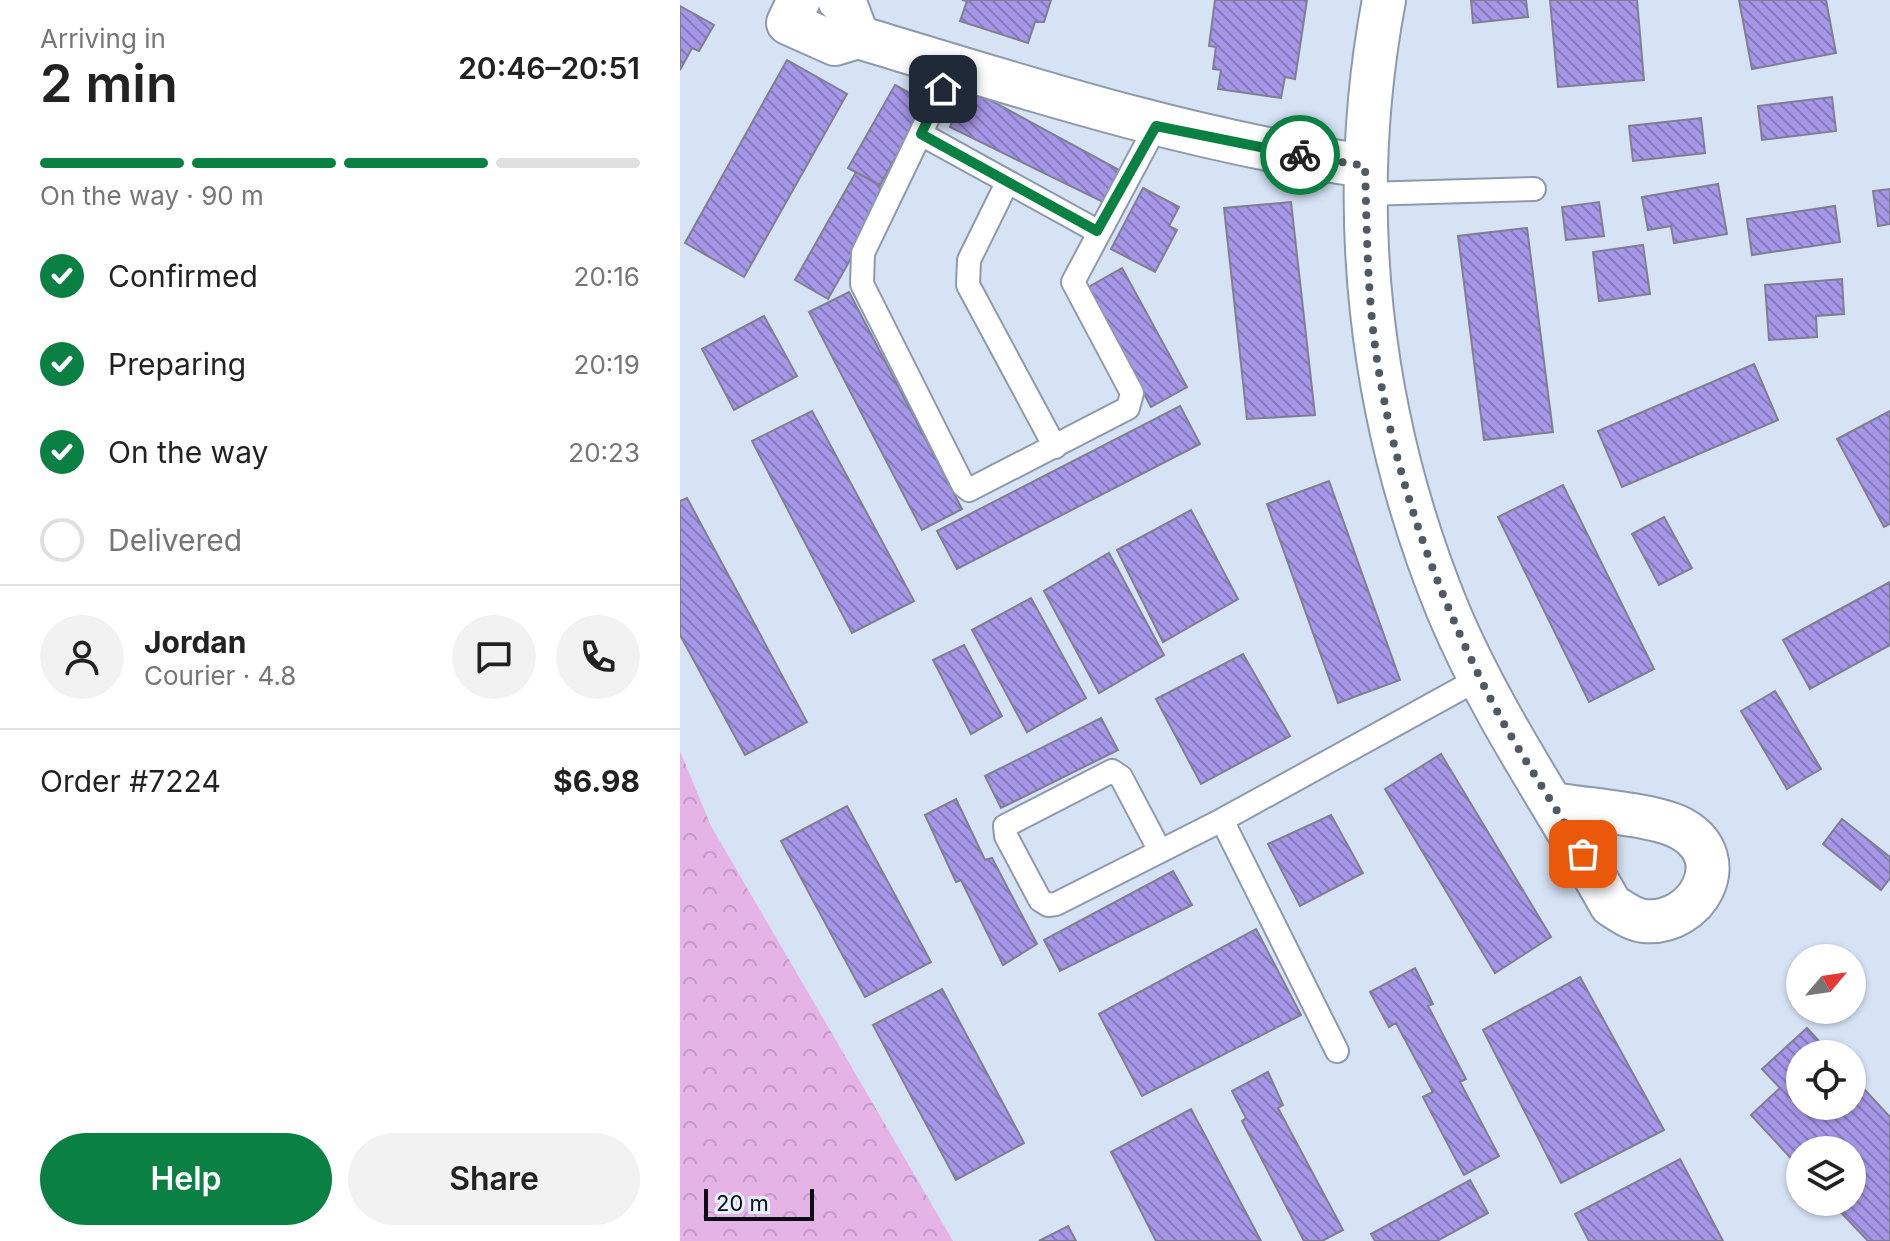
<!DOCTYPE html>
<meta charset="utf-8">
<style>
body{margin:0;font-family:Inter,sans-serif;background:#f2f2f2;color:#222;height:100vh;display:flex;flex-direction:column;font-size:30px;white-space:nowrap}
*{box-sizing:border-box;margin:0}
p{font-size:26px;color:#767676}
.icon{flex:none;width:44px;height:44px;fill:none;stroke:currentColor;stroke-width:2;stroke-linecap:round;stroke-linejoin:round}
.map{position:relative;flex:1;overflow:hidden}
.sheet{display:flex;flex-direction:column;background:#fff;width:680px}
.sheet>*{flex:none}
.needle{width:52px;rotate:61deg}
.controls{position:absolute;left:1106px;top:944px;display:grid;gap:16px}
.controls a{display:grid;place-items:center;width:80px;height:80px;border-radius:50%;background:#fff;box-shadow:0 2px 6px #0004;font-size:40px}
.scale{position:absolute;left:24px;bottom:20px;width:110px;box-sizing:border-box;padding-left:8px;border:4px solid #0a0e14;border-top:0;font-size:22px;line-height:28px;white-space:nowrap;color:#0a0e14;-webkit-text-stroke:6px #e6f0fe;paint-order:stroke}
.pin{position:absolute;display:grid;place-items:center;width:68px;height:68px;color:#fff;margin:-34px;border-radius:16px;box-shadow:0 4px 12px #0006}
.courier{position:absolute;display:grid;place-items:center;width:80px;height:80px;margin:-40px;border:6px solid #0b8043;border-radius:50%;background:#fff;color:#222;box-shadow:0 2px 10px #0007}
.overview em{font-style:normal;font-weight:600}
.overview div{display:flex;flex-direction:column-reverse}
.overview{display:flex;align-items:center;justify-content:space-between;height:136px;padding:0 40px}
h1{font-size:52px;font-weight:600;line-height:60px}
.bar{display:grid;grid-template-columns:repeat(4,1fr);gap:12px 8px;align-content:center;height:96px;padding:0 40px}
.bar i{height:10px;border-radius:6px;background:#e0e0e0}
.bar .active{background:#0b8043}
.bar p{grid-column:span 4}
.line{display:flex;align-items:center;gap:20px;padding:0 40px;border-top:2px solid #e0e0e0}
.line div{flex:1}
.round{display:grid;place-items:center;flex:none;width:84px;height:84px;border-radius:42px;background:#f2f2f2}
ol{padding:0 40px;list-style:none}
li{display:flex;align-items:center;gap:24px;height:88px}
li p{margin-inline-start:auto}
li .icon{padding:8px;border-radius:50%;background:#0b8043;color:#fff;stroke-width:4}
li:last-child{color:#767676}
li i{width:44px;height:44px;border:4px solid #e0e0e0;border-radius:50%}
.primary-button{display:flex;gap:16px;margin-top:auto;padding:16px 40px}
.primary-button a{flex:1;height:92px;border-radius:48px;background:#0b8043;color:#fff;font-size:32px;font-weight:600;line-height:92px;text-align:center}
.primary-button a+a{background:#f2f2f2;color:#222}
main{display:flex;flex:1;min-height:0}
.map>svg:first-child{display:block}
.forest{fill:url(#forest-crowns)}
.building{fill:url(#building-back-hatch);stroke:#807e91;stroke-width:2}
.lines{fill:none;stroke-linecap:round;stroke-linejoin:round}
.service-casing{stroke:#8e9aab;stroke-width:26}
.minor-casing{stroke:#8e9aab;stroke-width:46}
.service{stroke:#fff;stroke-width:22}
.minor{stroke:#fff;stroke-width:42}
.done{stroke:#515963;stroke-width:8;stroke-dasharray:0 14.4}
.route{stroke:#0b8043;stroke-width:10}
</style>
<main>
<section class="sheet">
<div class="overview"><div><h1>2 min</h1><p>Arriving in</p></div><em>20:46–20:51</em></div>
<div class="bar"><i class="active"></i><i class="active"></i><i class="active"></i><i></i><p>On the way · 90 m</p></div>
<ol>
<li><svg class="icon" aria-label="check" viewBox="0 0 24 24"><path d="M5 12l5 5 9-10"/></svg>Confirmed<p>20:16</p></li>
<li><svg class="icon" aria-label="check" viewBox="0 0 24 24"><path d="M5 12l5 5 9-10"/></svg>Preparing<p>20:19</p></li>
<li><svg class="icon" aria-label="check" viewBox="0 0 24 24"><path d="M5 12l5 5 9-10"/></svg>On the way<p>20:23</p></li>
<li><i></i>Delivered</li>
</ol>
<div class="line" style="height:144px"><a class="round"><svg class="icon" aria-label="person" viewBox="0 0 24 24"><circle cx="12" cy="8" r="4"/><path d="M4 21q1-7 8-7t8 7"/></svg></a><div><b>Jordan</b><p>Courier · 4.8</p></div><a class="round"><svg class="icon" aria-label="chat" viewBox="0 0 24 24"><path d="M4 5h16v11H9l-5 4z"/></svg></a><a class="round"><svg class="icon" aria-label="phone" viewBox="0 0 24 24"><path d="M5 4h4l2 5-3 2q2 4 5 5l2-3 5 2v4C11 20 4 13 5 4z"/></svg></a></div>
<div class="line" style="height:104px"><div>Order #7224</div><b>$6.98</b></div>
<div class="primary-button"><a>Help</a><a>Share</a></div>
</section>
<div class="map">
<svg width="1210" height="1241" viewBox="0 0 1210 1241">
<defs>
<pattern id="forest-crowns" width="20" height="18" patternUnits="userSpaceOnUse" patternTransform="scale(2)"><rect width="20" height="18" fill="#e6b3e7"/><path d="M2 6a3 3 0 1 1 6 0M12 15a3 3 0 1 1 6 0" fill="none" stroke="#c499c5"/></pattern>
<pattern id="building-back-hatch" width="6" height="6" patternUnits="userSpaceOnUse" patternTransform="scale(2)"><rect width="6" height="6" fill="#a697e8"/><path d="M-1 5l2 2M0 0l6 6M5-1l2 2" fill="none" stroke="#857abb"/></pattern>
</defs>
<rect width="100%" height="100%" fill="#d6e3f5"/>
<!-- forest -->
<path class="forest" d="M0 751 31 826 273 1241H0Z"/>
<!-- building -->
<path class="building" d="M282 0H371L364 22H355L348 43 280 21 287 1Z
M535 0H627L615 79 605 77 601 98 538 89 541 70 533 69 536 47 529 46Z
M791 0H846L848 17 793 23Z
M870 0H957L964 80 878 87Z
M1059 0H1146L1156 53 1072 69Z
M0 6 34 25 19 51 12 48 0 70Z
M107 60 167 94 64 277 5 243Z
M215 85 246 102 200 185 168 168Z
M286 87 439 170 423 202 270 127Z
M1152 97 1156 131 1082 140 1078 106Z
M1021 118 1025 153 953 161 949 126Z
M176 172 209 191 148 299 115 280Z
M1038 184 1047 234 994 243 991 226 968 230 962 197Z
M463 188 499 207 489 226 497 230 475 272 431 249Z
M1210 189V224L1198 226 1193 191Z
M611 202 635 415 567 419 544 208Z
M919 202 924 236 886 240 882 207Z
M1155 206 1160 242 1072 255 1067 219Z
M847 228 873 432 804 440 778 236Z
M963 245 970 294 919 301 913 252Z
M442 268 507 387 471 407 407 288Z
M1162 279 1164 314 1136 316 1137 337 1089 340 1085 285Z
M169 292 282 509 242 530 129 312Z
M84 316 117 376 54 410 22 349Z
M1074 364 1098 420 942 487 918 431Z
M500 406 520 444 277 569 257 531Z
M132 411 234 601 172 633 72 441Z
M1210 411V524L1204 527 1157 439Z
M649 481 720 680 658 703 587 504Z
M883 485 974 669 909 702 818 517Z
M7 498 127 722 65 755 0 635V501Z
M511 510 558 599 483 642 437 550Z
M984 517 1012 568 979 585 952 534Z
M429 553 484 655 419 693 364 591Z
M1210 582V645L1130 689 1103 640Z
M351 598 406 698 347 732 292 630Z
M284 645 322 716 291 734 253 660Z
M563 654 610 736 521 784 476 699Z
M1095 691 1141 769 1107 789 1061 711Z
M421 718 438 750 321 808 305 776Z
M761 754 871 937 815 973 705 789Z
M276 799 305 860 312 858 357 944 323 965 281 880 276 882 245 815Z
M167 806 251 962 185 997 101 841Z
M651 815 683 873 620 906 588 844Z
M1162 819 1210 857V878L1201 890 1143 844Z
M493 871 512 905 380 971 364 940Z
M576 929 621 1015 462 1096 419 1014Z
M735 968 753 1004 748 1006 786 1079 780 1082 819 1156 784 1175 743 1097 753 1092 716 1023 709 1027 690 992Z
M900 977 984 1130 881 1183 803 1030Z
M262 989 344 1143 276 1180 193 1025Z
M1127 1028 1151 1054H1120V1106H1172V1076L1210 1117V1241H1188L1151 1202H1172V1150H1120V1168L1071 1115 1100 1088 1082 1069Z
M588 1072 603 1105 598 1108 663 1230 642 1241H624L562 1121 566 1118 552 1091Z
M511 1109 581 1241H476L431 1152Z
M1000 1159 1043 1241H909L895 1214Z
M790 1180 808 1213 757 1241H695L691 1234Z
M388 1226 396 1241H359Z"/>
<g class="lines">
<!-- service casing -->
<g class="service-casing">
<path id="service" d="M273 66 183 253 182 284 283 485 289 490 448 408 452 393 393 282 476 126
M241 134 417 231
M327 183 289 260 288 285 375 447
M685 194 854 189
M542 820 657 1051
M480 851 441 777 432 771 325 826 326 836 360 900 368 905 376 904 542 820 800 678"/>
</g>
<!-- minor casing -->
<g class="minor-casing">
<path id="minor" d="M119 0 108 23 155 44 178 37C346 88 511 141 685 166
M159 0 165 3 178 37
M704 0C665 206 689 419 769 613 812 715 877 808 931 905 941 911 952 920 964 921 1017 926 1055 859 1002 829 976 814 906 810 875 804"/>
</g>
<!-- service -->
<use href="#service" class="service"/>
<!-- minor -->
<use href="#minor" class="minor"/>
</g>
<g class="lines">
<!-- done -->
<path class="done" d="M620 155 685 166C687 233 687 299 698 366 716 479 756 590 807 692 835 748 872 800 903 854"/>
<!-- route -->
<path class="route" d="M263 89 241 134 417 231 476 126 620 155"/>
</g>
</svg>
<div class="controls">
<a><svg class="needle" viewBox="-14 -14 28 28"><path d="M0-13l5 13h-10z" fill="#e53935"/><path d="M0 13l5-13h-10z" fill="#767676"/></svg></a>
<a><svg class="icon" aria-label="locate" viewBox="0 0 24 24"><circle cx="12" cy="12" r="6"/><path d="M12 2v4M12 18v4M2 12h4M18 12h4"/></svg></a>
<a><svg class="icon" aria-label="layers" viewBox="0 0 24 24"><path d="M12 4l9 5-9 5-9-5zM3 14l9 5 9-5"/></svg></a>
</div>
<div class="scale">20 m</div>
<div class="pin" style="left:903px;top:854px;background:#ea580c"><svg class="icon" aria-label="bag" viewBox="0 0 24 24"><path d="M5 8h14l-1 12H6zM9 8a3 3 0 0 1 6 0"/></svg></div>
<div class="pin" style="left:263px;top:89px;background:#1f2937"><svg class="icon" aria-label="home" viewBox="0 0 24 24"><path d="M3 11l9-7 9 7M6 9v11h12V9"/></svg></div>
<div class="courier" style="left:620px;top:155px"><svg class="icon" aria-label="bike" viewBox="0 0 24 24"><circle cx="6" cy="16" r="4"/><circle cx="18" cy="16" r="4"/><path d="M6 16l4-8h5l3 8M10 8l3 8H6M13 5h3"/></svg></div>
</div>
</main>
